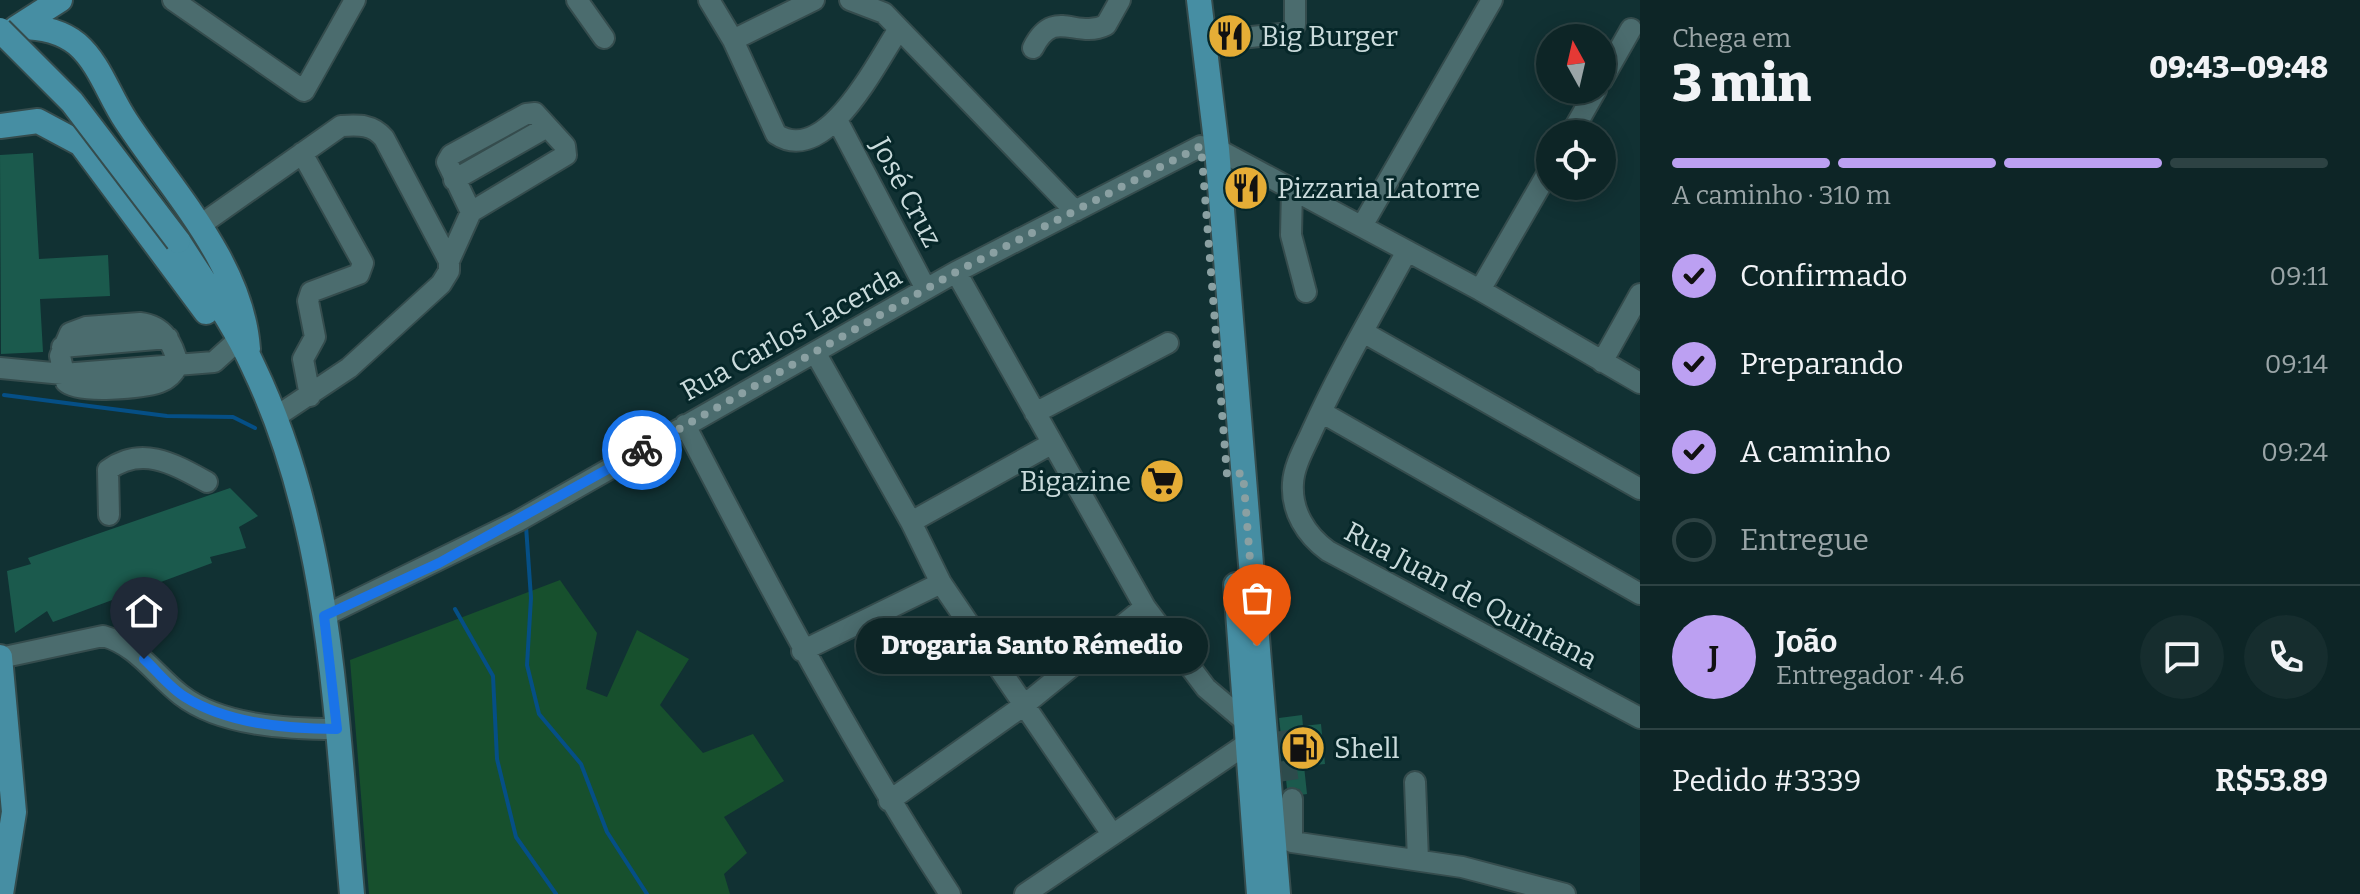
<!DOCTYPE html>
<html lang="pt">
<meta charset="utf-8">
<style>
body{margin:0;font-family:Bitter,serif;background:#162d2e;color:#f1f3f6;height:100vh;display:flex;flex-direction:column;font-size:30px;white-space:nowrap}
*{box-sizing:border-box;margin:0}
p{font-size:26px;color:#9aa5a7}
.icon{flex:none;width:44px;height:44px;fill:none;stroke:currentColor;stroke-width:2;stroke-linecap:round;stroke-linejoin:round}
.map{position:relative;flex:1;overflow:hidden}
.details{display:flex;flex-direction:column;background:#0d2526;width:720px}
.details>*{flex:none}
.needle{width:52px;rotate:352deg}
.controls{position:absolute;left:1536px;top:24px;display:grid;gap:16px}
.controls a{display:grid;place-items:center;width:80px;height:80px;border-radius:50%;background:#0d2526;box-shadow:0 4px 20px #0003,0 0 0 2px #2d4243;font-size:40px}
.pin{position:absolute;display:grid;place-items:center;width:68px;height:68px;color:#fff;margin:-82px -34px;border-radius:50% 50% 50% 0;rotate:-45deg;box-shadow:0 0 8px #0007}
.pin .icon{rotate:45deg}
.courier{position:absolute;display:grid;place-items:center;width:80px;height:80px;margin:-40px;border:6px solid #1a73e8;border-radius:50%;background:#fff;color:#222;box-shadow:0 2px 10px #0007}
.bubble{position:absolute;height:56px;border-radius:28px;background:#0d2526;box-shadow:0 4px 20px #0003,0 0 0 2px #2d4243;font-size:26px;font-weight:800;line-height:56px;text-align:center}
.overview em{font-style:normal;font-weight:800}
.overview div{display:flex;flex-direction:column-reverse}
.overview{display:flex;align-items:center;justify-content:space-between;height:136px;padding:0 32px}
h1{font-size:52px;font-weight:800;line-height:60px}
.bar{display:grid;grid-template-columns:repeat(4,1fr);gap:12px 8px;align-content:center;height:96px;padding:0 32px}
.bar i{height:10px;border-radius:6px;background:#2d4243}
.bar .selected{background:#bca0f2}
.bar p{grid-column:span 4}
.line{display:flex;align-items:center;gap:20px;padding:0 32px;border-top:2px solid #2d4243}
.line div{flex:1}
.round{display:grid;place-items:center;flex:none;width:84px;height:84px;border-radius:42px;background:#162d2e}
ol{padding:0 32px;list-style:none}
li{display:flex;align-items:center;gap:24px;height:88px}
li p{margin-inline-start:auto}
li .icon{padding:8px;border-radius:50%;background:#bca0f2;color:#111;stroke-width:4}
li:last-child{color:#9aa5a7}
li i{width:44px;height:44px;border:4px solid #2d4243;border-radius:50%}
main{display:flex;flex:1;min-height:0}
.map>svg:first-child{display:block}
.green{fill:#17502d}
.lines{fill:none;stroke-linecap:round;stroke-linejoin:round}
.stream{stroke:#054f86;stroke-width:4}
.building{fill:#1b5a4d}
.minor-tunnel{stroke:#2d4b4c;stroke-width:20;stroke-dasharray:20 10;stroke-linecap:butt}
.minor-casing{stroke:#354c4d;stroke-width:24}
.major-casing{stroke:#354c4d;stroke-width:28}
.minor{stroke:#4b6c6e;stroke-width:20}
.major{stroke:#468ea3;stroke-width:24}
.major-bridge-casing{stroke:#354c4d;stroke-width:28;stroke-linecap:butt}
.major-bridge{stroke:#468ea3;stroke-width:24}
.done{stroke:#8aa0a2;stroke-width:8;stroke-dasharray:0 14.4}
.route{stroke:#1a73e8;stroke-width:10}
.labels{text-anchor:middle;stroke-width:6;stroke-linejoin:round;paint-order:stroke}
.poi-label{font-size:28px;fill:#cbdcdd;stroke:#062729;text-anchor:start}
.street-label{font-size:28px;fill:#cbdcdd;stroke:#062729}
</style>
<main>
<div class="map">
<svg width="1640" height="894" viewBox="0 0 1640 894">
<rect width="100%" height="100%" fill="#113133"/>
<!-- green -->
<path class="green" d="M560 580 597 633 586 689 607 697 637 630 689 659 660 705 703 753 753 734 784 781 724 817 747 853 724 874 730 894H369L350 660Z"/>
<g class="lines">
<!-- stream -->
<path class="stream" d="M4 395 167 416 233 417 255 428
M526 526 531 598 527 665 539 714 581 764 607 832 647 894
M455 609 493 676 497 759 516 837 556 894"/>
</g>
<!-- building -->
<path class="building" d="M33 153 39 259 108 255 110 296 40 299 43 352 1 354 0 155Z
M230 488 258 516 239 527 246 548 210 557 212 563 53 622 47 611 15 633 7 571 31 564 28 558Z
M1302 715 1303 726 1321 724 1325 764 1304 766 1307 794 1288 797 1279 718Z"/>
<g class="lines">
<!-- minor-tunnel -->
<path class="minor-tunnel" d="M1281 731 1291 796"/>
<!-- minor casing -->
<g class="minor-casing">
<path id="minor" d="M173 0 304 91 355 0
M577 0 604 38
M709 0 733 40 776 134C826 168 877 61 899 29
M850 0 884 13 1075 211
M733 40 814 0
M1204 42 1289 33 1295 25V0
M1033 48C1054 6 1076 40 1106 25L1120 0
M1602 80 1631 29
M838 122 926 289
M1571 134 1596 90
M1217 149 1480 290 1640 383
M302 153 363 263 359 274 311 292 308 301 315 337 303 359 310 396
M454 180 547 127
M1292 188 1291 235 1306 292
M199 226 341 126C359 125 372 124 384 138L449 261V271L441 284 349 368 274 418
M1362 226 1492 0
M1407 251C1375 310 1340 369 1312 431 1305 447 1294 465 1293 483 1291 511 1306 535 1328 551L1640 718
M449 261 471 212 566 155 565 146 535 113 526 114 451 155 447 162 471 212
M956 272 1145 607 1206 688 1246 722
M1480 290 1550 169
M140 323C164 326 173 343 178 365 174 373 169 379 160 382 143 388 78 394 66 382L60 356 70 333 86 327Z
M1363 332 1640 489
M62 347 168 338
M816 354 911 522 941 583 1112 834
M1602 362 1640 294
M0 368 63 374 214 362 235 343
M1321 412 1640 594
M1035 413 1168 343
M685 425C768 585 851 743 950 894
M109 515 108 470C142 445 174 464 207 482
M911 522 1051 444
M324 616 518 521 956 272 1201 146
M802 651 941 583
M0 658 103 636C137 645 154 674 181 695 221 726 288 729 337 729
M1415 782 1418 860
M889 801 1023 706 1145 607
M1272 831 1292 842 1462 867 1565 894
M1292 842V799
M1025 894 1248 743"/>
</g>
<!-- major casing -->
<g class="major-casing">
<path id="major" d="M1199 0 1217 149 1278 894
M20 27C40 27 61 31 77 44 100 64 109 96 126 121 172 191 242 263 248 349
M16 28 60 0
M0 126 38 121 81 144 206 312
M178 241C204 282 233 322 253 366 331 528 336 718 352 894
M1236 585 1259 894
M0 657 14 812 1 894"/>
</g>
<!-- minor -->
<use href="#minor" class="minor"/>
<!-- major -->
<use href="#major" class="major"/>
<!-- major-bridge casing -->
<g class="major-bridge-casing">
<path id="major-bridge" d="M0 30 72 102 178 241"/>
</g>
<!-- major-bridge -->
<use href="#major-bridge" class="major-bridge"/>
</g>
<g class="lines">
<!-- done -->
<path class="done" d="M642 450 956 272 1201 146 1227 475 1243 473 1257 646"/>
<!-- route -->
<path class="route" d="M144 659C157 671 170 688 185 697 228 724 287 729 337 729L324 616 439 563 642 450"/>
</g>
<!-- icons -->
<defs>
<g id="restaurant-disc" transform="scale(2.3)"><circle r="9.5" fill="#e5ad36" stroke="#062729"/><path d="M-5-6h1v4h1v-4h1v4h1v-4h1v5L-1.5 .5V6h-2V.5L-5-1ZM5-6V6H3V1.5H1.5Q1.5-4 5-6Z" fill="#111"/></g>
<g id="supermarket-disc" transform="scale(2.3)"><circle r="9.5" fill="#e5ad36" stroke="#062729"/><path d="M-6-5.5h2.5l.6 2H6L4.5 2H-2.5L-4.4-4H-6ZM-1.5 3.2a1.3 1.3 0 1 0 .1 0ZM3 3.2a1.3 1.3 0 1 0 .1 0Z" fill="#111"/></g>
<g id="fuel-disc" transform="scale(2.3)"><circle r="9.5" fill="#e5ad36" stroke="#062729"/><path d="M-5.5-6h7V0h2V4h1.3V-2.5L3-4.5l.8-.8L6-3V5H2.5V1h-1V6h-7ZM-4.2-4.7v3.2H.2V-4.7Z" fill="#111"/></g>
</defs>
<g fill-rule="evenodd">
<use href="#restaurant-disc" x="1230" y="36"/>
<use href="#restaurant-disc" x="1246" y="188"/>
<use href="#supermarket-disc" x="1162" y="481"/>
<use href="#fuel-disc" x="1303" y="748"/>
</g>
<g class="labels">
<!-- poi labels -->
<g class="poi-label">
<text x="1261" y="46">Big Burger</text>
<text x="1277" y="198">Pizzaria Latorre</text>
<text x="1131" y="491" text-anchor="end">Bigazine</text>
<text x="1334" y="758">Shell</text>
</g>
<!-- street labels -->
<g class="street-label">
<text transform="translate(907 192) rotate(62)" y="10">José Cruz</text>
<text transform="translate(791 333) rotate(-29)" y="10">Rua Carlos Lacerda</text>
<text transform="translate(1471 595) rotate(28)" y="10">Rua Juan de Quintana</text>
</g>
</g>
</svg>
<div class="controls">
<a><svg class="needle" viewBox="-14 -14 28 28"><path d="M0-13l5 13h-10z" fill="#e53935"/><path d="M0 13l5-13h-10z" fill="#9aa5a7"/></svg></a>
<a><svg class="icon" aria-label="locate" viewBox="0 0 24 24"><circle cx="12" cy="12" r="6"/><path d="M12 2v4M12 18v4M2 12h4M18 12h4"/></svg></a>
</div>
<div class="pin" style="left:1257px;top:646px;background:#ea580c"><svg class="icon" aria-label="bag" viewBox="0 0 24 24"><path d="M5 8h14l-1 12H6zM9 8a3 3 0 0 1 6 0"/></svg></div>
<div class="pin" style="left:144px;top:659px;background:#1f2937"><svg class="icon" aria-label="home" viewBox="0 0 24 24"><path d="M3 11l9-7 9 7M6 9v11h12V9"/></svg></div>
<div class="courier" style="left:642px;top:450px"><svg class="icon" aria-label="bike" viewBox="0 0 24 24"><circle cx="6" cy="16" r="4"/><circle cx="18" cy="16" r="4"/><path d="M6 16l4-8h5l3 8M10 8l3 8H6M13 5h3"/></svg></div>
<div class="bubble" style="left:856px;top:618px;width:352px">Drogaria Santo Rémedio</div>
</div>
<section class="details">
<div class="overview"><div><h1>3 min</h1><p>Chega em</p></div><em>09:43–09:48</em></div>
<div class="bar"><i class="selected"></i><i class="selected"></i><i class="selected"></i><i></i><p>A caminho · 310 m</p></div>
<ol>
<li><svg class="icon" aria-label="check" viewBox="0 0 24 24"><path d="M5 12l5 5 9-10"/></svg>Confirmado<p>09:11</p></li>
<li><svg class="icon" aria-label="check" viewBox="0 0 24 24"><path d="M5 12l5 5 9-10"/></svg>Preparando<p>09:14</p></li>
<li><svg class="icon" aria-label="check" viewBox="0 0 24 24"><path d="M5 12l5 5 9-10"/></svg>A caminho<p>09:24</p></li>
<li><i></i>Entregue</li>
</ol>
<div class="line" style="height:144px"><b class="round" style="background:#bca0f2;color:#111">J</b><div><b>João</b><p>Entregador · 4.6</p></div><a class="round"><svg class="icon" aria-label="chat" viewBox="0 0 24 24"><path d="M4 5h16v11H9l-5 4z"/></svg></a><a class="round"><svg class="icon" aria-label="phone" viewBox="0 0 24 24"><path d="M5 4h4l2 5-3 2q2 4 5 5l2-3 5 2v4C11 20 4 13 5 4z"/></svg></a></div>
<div class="line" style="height:104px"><div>Pedido #3339</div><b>R$53.89</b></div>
</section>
</main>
